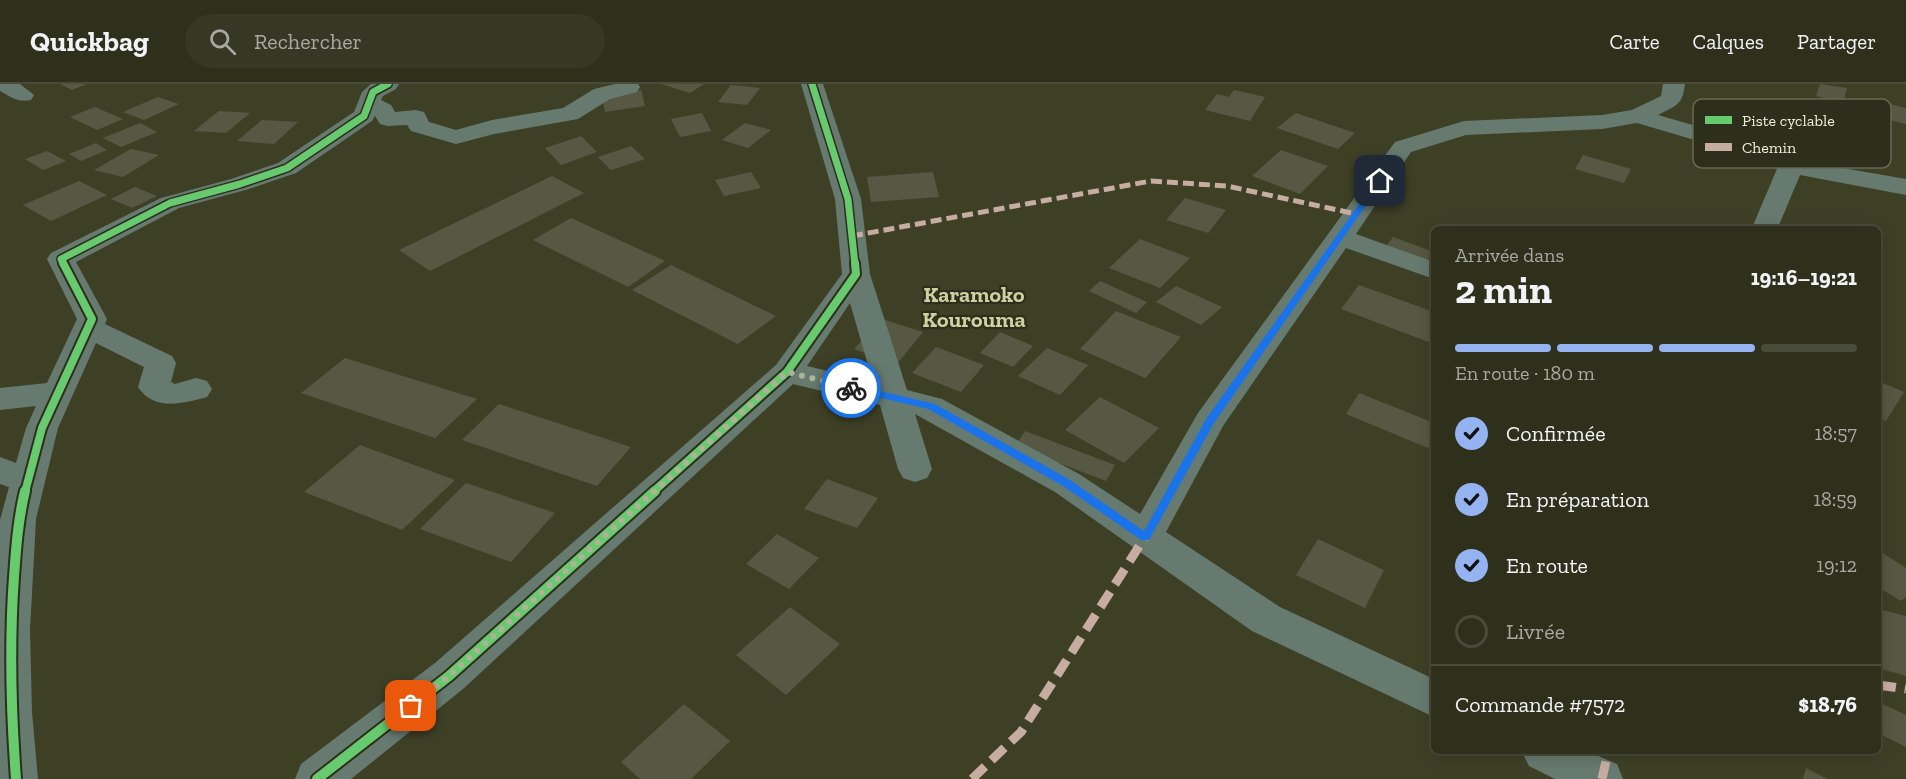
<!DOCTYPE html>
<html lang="fr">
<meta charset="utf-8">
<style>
body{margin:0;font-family:"Zilla Slab",serif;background:#363825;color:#f1f3f6;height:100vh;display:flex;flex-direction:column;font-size:22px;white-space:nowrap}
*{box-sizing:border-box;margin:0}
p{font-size:20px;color:#a7a9a3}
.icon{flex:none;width:33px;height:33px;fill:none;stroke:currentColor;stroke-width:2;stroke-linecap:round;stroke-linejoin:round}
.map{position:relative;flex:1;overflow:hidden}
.panel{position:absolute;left:1431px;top:142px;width:450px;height:528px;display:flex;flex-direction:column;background:#2e301c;border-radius:9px;box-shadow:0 3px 15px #0003,0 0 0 2px #494b3b}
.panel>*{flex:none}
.pin{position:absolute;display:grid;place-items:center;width:51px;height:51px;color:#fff;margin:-26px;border-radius:12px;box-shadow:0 3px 9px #0006}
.courier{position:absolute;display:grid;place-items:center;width:60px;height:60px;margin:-30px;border:4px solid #1a73e8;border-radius:50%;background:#fff;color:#222;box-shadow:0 2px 8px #0007}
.overview em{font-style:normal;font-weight:700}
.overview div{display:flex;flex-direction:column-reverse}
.overview{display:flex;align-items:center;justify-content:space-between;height:102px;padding:0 24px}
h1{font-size:39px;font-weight:700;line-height:45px}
.bar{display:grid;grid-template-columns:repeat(4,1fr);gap:9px 6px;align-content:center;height:72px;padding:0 24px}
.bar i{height:8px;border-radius:4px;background:#494b3b}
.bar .current{background:#95b2f1}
.bar p{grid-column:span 4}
.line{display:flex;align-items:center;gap:15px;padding:0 24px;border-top:2px solid #494b3b}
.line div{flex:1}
ol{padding:0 24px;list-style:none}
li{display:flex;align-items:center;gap:18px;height:66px}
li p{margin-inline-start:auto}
li .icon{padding:6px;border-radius:50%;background:#95b2f1;color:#111;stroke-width:4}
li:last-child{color:#a7a9a3}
li i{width:33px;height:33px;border:3px solid #494b3b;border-radius:50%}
header{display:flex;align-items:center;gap:36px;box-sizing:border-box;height:84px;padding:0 30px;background:#2e301c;border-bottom:2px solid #494b3b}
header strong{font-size:28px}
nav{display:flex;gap:33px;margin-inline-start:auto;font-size:21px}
.search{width:420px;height:54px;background:#363825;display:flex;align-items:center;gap:15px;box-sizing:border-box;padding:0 21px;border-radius:33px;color:#a7a9a3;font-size:22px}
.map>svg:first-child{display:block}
.building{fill:#575843}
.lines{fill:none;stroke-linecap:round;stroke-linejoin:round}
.street{fill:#677a70;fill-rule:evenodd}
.quiet-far1{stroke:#c7aca2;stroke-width:5;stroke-dasharray:11 5;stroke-linecap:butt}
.quiet{stroke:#c7aca2;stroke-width:9;stroke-dasharray:18 9;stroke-linecap:butt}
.cycleway-far2-casing{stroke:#2d2e1b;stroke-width:10}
.cycleway-far1-casing{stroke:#2d2e1b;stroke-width:12}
.cycleway-casing{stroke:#2d2e1b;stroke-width:14}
.cycleway-far2{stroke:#67ca6e;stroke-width:7}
.cycleway-far1{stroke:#67ca6e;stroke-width:8}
.cycleway{stroke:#67ca6e;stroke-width:10}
.route{fill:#1a73e8}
.done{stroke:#b0b298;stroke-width:6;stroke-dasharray:0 10.8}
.labels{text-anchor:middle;stroke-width:4.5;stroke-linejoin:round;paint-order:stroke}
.neighbourhood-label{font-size:22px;font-weight:bold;fill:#ccd19f;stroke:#2d2e1b}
.key{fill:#2d2e1b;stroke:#676853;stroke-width:1.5}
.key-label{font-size:16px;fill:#edefd6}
</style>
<header>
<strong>Quickbag</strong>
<div class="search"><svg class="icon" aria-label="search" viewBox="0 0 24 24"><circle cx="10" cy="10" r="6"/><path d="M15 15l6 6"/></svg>Rechercher</div>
<nav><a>Carte</a><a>Calques</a><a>Partager</a></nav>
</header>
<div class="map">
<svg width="1906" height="695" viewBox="0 0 1906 695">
<rect width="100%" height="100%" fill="#3e4026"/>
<!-- building -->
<path class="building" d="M60 0H87L72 6Z
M661 0H704L690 9Z
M1820 0 1847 4 1843 19 1816 12Z
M731 1 760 4 747 21 718 18Z
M641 6 645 22 605 28 602 12Z
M1234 6 1265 13 1250 37 1205 26 1217 10 1229 13Z
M158 13 179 20 144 36 123 28Z
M1886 19 1906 24V40L1882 34Z
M95 23 123 35 97 46 70 33Z
M219 27 250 29 226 49 194 47Z
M702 29 711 47 680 53 671 35Z
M1296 29 1355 49 1338 65 1277 44Z
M262 36 298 38 274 60 237 57Z
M140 39 157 48 121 63 103 54Z
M745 39 771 46 748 64 722 56Z
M581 52 597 68 561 81 545 64Z
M96 59 107 66 81 77 69 70Z
M631 62 645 75 611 86 598 73Z
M131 65 159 71 123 93 94 86Z
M1281 66 1328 82 1300 110 1252 92Z
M47 67 66 77 43 86 25 75Z
M1583 71 1631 85 1624 99 1575 85Z
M751 88 761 104 724 112 715 96Z
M933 88 939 113 871 118 867 93Z
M552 92 584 109 430 187 399 166Z
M79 97 107 111 51 137 23 121Z
M135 103 157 112 132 124 111 115Z
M1185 114 1226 126 1208 149 1166 136Z
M571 134 665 177 628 203 533 156Z
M1393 153 1434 168V192L1378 173Z
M1140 155 1190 174 1160 204 1109 184Z
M671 181 776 232 738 260 632 206Z
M1100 197 1147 218 1136 229 1089 207Z
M1359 201 1434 228V260L1341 225Z
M1176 202 1222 223 1201 241 1156 218Z
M1116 227 1181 253 1145 294 1080 265Z
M882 235 923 248 897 280 854 265Z
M1000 248 1033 262 1013 283 980 269Z
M936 263 984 281 961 308 912 289Z
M1047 264 1088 281 1060 311 1018 292Z
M345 274 477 315 435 354 301 309Z
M1878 297 1904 308 1886 337 1878 334Z
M1359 309 1434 339V354L1428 364 1346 330Z
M1100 313 1159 344 1124 379 1065 346Z
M499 320 631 363 597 402 462 356Z
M1025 347 1115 381 1106 397 1015 362Z
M360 361 455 396 402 446 304 408Z
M827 395 878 414 857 444 804 425Z
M466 399 555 429 511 478 420 445Z
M777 450 819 474 789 505 746 480Z
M1318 455 1384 486 1365 524 1296 491Z
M1878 466 1906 484V513L1901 517 1878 503Z
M790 523 840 560 786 611 736 571Z
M1878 525 1906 532V592L1878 584Z
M1878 618 1906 631V663L1878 649Z
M684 620 730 657 691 695H640L621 678Z
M1806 684 1827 695H1803Z"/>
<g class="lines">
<!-- street -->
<path class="street" d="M0 0H20L34 11 31 16C18 19 11 13 0 7Z
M371 0H399L396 5 383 12 381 16 391 21 395 28 416 26 424 28 429 38 456 46 492 36 563 24 594 5 615 0H638L640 3 637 8 610 15 578 35 494 50 456 60 411 47 407 41 388 42 380 40 375 32 372 37 296 89 249 105 179 124 76 178 107 235 105 240 172 272 176 279 171 298 175 300 196 294 207 297 212 305 207 313C184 319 154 328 138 303L144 283 96 259 58 344 36 435 30 546 32 628 38 695H0V436L9 403 0 400V373L16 379 26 344 36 322 0 326V304L47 299 77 235 47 175 51 169 161 114 231 95 278 79 354 28 362 8Z
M801 0H823L861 115 870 190 907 306 942 315 1079 390 1140 430 1198 329 1395 58 1464 37 1602 31 1632 26 1661 12 1663 0H1685C1682 22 1677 21 1658 31L1731 52 1796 76 1906 95V111L1800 91 1777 146H1751L1777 85 1715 62 1637 39 1602 45 1466 51 1411 68 1356 150 1434 178V195L1346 164 1223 342 1166 448 1280 523 1434 595V633L1252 547 1055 408 915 330 932 385 927 394 915 398 903 394 898 385 880 321 793 300 463 605 351 695H295L301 680 435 579 776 281 842 190 835 115ZM850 219 873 298 807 282Z
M1522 668H1589L1617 680 1623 695H1555L1529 682Z"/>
<!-- quiet-far1 -->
<path class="quiet-far1" d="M852 152 1151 97 1227 102 1356 130"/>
<!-- quiet -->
<path class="quiet" d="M1878 601 1906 605
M972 695 1021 648 1145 453
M1602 695 1608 668"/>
<!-- cycleway-far2 casing -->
<g class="cycleway-far2-casing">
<path id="cycleway-far2" d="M812 0 848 115 855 181
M64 181 61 175 170 119 240 100 287 84 364 32 373 8 388 0"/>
</g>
<!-- cycleway-far1 casing -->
<g class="cycleway-far1-casing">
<path id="cycleway-far1" d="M25 408 42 344 92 235 63 179
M653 408 787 288 856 190 855 179"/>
</g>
<!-- cycleway casing -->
<g class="cycleway-casing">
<path id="cycleway" d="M16 695C11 627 9 561 14 493 16 464 18 436 25 407
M317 695 449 592 655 407"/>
</g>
<!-- cycleway-far2 -->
<use href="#cycleway-far2" class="cycleway-far2"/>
<!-- cycleway-far1 -->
<use href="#cycleway-far1" class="cycleway-far1"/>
<!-- cycleway -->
<use href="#cycleway" class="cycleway"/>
</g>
<!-- route -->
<path class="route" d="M1377 95 1383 97 1214 339 1149 456H1141L1063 402 928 325 851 307 847 304 851 300 935 320 1070 396 1144 447 1206 335Z"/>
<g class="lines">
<!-- done -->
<path class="done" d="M411 622 449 592 787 288 851 304"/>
</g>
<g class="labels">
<!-- neighbourhood labels -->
<g class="neighbourhood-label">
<text x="974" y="218">Karamoko<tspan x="974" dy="25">Kourouma</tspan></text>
</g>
</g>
<!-- legend -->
<rect x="1693" y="15" width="198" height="69" rx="9" class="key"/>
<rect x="1705" y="32" width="27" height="8" fill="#67ca6e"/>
<rect x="1705" y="59" width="27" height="8" fill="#c7aca2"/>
<g class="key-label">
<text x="1742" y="42">Piste cyclable</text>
<text x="1742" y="69">Chemin</text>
</g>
</svg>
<div class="pin" style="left:411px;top:622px;background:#ea580c"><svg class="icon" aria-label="bag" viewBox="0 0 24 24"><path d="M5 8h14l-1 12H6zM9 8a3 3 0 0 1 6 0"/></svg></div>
<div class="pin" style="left:1380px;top:97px;background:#1f2937"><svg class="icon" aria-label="home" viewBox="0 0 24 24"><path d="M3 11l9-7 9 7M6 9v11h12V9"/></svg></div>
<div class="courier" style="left:851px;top:304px"><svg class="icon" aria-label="bike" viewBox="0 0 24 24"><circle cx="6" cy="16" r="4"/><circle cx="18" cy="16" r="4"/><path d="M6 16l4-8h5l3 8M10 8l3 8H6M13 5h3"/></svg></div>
<section class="panel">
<div class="overview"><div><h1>2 min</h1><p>Arrivée dans</p></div><em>19:16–19:21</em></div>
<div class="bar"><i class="current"></i><i class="current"></i><i class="current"></i><i></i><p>En route · 180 m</p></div>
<ol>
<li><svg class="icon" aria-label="check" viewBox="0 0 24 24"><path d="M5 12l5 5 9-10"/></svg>Confirmée<p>18:57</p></li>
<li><svg class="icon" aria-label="check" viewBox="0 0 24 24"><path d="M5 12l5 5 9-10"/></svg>En préparation<p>18:59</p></li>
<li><svg class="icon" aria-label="check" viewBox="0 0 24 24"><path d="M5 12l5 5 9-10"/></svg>En route<p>19:12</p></li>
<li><i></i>Livrée</li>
</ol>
<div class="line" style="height:78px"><div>Commande #7572</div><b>$18.76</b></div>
</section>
</div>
